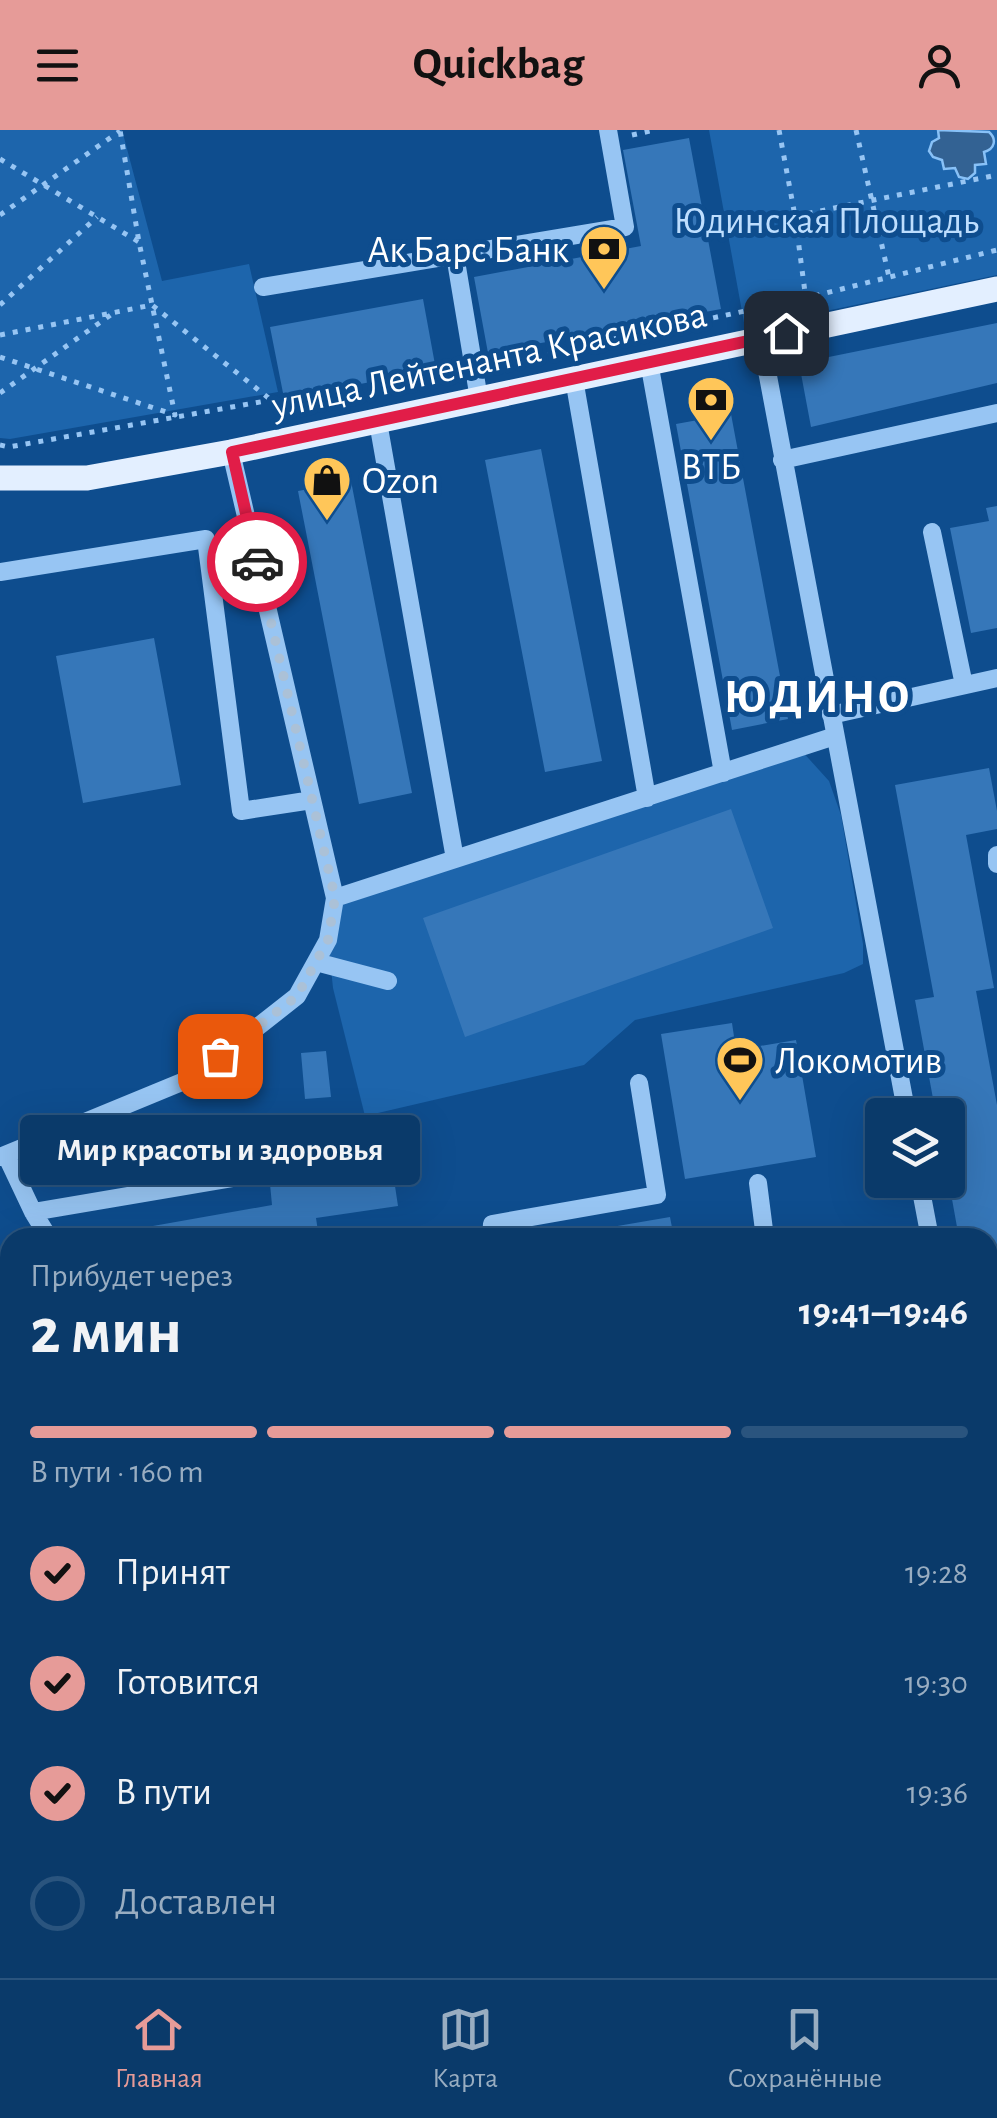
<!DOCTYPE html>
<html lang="ru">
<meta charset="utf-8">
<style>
body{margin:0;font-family:"Alegreya Sans",sans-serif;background:#134170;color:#f1f3f6;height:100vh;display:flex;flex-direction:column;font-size:38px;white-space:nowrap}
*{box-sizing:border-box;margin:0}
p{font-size:32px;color:#99adc1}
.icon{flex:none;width:55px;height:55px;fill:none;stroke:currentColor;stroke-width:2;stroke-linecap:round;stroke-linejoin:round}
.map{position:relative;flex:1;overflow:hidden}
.side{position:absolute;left:0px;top:1098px;width:998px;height:752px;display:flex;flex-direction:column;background:#0a3a6a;border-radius:30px 30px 0 0;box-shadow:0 10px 40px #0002,0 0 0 2px #2a547e}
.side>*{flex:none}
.tools{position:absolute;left:865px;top:968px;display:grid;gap:20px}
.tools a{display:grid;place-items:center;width:100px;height:100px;border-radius:10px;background:#0a3a6a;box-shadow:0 10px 40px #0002,0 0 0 2px #2a547e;font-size:50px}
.pin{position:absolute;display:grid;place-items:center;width:85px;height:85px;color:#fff;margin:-42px;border-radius:20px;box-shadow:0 5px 15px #0006}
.courier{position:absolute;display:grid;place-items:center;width:100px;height:100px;margin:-50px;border:8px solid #e11d48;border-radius:50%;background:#fff;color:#222;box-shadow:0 2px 12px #0007}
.bubble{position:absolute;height:70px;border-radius:10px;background:#0a3a6a;box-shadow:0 10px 40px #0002,0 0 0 2px #2a547e;font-size:32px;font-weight:700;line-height:70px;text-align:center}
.head em{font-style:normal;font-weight:700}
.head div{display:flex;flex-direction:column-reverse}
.head{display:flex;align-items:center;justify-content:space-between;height:170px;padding:0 30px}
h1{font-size:65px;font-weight:700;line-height:75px}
.bar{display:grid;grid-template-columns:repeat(4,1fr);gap:15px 10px;align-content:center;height:120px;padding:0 30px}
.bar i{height:12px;border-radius:8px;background:#2a547e}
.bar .current{background:#e69b98}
.bar p{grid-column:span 4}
ol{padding:0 30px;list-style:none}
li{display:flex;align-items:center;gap:30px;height:110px}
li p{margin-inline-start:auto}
li .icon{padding:10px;border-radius:50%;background:#e69b98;color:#111;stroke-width:4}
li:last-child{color:#99adc1}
li i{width:55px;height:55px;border:5px solid #2a547e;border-radius:50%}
header{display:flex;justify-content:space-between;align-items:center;height:130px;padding:0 30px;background:#e69b98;color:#111;font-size:45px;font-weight:700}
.tab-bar{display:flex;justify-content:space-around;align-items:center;height:140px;border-top:2px solid #2a547e;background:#0a3a6a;font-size:28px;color:#99adc1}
.tab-bar a{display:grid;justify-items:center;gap:5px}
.tab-bar .current{color:#e69b98}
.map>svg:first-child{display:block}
.green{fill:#1d65ac}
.water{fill:#336293;stroke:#88c1f7;stroke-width:2.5}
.building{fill:#3677b9}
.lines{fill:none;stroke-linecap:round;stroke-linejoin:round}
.path{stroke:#97c5f3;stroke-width:5;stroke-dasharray:5 8;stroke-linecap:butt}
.minor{stroke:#97c5f3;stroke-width:18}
.major{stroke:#e3efff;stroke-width:25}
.rail{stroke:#fff;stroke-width:8;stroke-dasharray:18 8;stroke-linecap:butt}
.done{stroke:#abc1d7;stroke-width:10;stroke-dasharray:0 18}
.route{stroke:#e11d48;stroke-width:12}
.labels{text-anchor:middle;stroke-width:10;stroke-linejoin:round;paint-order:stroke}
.park-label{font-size:38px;fill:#bedefe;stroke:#0e4d8e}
.poi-label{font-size:38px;fill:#fff;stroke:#0e4d8e;text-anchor:start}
.street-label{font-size:38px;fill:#fff;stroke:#0e4d8e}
.district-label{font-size:48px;font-weight:bold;letter-spacing:2.5px;fill:#fff;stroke:#0e4d8e}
</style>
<header><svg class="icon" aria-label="menu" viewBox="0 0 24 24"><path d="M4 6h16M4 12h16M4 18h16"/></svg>Quickbag<svg class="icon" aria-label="person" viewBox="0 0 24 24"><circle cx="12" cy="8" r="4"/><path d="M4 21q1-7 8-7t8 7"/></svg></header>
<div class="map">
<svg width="997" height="1848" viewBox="0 0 997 1848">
<rect width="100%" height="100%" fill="#0e4d8e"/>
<!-- green -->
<path class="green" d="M0 0H122L162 151 249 134 278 262 10 309 0 308Z
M709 0H997V145L745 198Z
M800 619 829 651 841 685 863 814V834L844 843 635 890 584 935 365 986 333 858 328 810 335 768Z"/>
<!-- water -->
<path class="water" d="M938 0 989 2C997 9 995 19 984 22L986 34 975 35V43L968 49 959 47 955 38 944 39 942 30 933 27 929 21 932 12 939 8Z"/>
<!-- building -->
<path class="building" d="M689 8 721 179 488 223 474 147 641 116 623 20Z
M423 169 436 240 284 268 270 197Z
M997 193V253L811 297 799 233Z
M731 284 788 589 732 600 676 294Z
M541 319 602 631 545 642 485 330Z
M351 351 412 663 359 674 298 361Z
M997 376V498L971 503 950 398 989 391 986 378Z
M154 508 181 655 83 673 56 526Z
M989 638 997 681V699L966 705 994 858 976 861 997 975V1186L988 1188V1108H959L948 1047V985H936L915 870 934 867 895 655Z
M731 679 773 798 465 907 423 788Z
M732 893 736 920 796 910 816 1027 685 1049 661 904Z
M326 921 331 967 305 969 301 923Z
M389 1016 398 1076 316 1088 319 1108H120L119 1102 272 1075 268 1033Z
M670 1087 674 1108H565V1105Z
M10 1742V1840H33L14 1848H0V1745Z
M997 1758V1848H383L382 1846 376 1848H176L173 1840H988V1761Z"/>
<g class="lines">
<!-- path -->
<path class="path" d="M779 0 795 86 806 170
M856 0 889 147
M632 5 655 0
M0 29 139 112
M0 85 120 1
M795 86 997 45
M0 175 97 87
M0 205 152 175 271 270
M0 227 175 285 139 112 120 0
M497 234 806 168 997 120
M0 263 112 184
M0 315 9 317 271 270
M988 1234 997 1232"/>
<!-- minor -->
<path class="minor" d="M263 157 455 125
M761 209 907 985
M649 232 723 643
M574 249 647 668
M479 269 455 125 625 97 608 0
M378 292 455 729
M782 330 997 283
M932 402 964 555
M0 442 206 409 241 681 312 670
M831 585 997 548
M997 725V734
M335 768 835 606
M316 832 388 851
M6 1025 33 1082 49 1108
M0 1027 194 947 297 866 328 810 335 768 231 322
M919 1050 930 1108
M758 1053 765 1108
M33 1082 251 1045
M491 1108 492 1094 657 1065 639 953
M988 1302 997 1300
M0 1355H10
M988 1386H997
M988 1503 997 1505"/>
<!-- major -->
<path class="major" d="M0 348H87L231 322 997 159"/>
<!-- rail -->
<path class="rail" d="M0 1537H10
M0 1566H10
M988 1585 997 1586
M988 1611 997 1613
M0 1625 10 1624
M988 1651 997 1652
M0 1670 10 1666
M988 1673 997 1672
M0 1696 10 1692
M988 1705 997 1704
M0 1728 10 1724"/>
</g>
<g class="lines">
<!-- done -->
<path class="done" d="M220 926 297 866 328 810 335 768 257 432"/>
<!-- route -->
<path class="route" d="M257 432 232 322 786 203"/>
</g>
<!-- icons -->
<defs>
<g id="bank-pin" transform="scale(2.5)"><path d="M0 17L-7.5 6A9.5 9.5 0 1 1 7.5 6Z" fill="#ffc659" stroke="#0e4d8e"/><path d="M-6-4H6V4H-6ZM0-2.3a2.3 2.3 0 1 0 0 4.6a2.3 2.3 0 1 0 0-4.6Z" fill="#111"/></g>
<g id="shop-pin" transform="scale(2.5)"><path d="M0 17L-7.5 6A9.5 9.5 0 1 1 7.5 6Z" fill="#ffc659" stroke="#0e4d8e"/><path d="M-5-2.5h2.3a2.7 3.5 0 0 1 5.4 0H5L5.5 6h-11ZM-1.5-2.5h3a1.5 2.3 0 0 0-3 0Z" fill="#111"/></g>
<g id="stadium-pin" transform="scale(2.5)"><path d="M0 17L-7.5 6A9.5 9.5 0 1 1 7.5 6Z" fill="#ffc659" stroke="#0e4d8e"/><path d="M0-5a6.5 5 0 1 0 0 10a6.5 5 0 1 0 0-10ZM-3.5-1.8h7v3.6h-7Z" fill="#111"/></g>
</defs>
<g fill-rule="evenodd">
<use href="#bank-pin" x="604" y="119"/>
<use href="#bank-pin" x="711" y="270"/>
<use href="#shop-pin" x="327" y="350"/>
<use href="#stadium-pin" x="740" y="930"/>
</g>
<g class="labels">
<!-- park labels -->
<g class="park-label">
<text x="826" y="103">Юдинская Площадь</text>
</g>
<!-- poi labels -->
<g class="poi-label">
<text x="569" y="132" text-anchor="end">Ак Барс Банк</text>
<text x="711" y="349" text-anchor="middle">ВТБ</text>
<text x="362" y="363">Ozon</text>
<text x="775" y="943">Локомотив</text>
</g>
<!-- street labels -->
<g class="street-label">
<text transform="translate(489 229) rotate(-12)" y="13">улица Лейтенанта Красикова</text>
</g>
<!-- district labels -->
<g class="district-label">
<text x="818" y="582">ЮДИНО</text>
</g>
</g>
</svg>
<div class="tools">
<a><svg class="icon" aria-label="layers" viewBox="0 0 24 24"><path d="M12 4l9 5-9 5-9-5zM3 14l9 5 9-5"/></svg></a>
</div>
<div class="pin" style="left:220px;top:926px;background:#ea580c"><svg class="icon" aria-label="bag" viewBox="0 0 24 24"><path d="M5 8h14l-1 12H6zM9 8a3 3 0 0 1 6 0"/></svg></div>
<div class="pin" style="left:786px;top:203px;background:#1f2937"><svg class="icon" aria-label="home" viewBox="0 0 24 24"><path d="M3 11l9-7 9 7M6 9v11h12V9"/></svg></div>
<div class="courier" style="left:257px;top:432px"><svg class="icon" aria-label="car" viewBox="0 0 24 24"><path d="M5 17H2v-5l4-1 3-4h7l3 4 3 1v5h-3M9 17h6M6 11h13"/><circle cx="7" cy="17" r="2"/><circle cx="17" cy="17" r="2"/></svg></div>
<div class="bubble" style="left:20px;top:985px;width:400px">Мир красоты и здоровья</div>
<section class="side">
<div class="head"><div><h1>2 мин</h1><p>Прибудет через</p></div><em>19:41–19:46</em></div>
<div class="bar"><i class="current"></i><i class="current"></i><i class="current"></i><i></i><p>В пути · 160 m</p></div>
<ol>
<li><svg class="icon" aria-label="check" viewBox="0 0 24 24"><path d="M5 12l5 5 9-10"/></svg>Принят<p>19:28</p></li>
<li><svg class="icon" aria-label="check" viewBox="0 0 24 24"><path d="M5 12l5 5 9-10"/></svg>Готовится<p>19:30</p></li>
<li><svg class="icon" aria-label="check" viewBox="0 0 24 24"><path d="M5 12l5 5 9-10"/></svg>В пути<p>19:36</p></li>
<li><i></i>Доставлен</li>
</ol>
</section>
</div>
<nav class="tab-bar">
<a class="current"><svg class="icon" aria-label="home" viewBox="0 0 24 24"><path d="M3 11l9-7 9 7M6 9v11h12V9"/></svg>Главная</a>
<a><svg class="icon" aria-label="map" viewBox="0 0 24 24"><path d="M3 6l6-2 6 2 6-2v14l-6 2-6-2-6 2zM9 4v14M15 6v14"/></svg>Карта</a>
<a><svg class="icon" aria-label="saved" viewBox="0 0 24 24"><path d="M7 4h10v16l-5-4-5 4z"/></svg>Сохранённые</a>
</nav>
